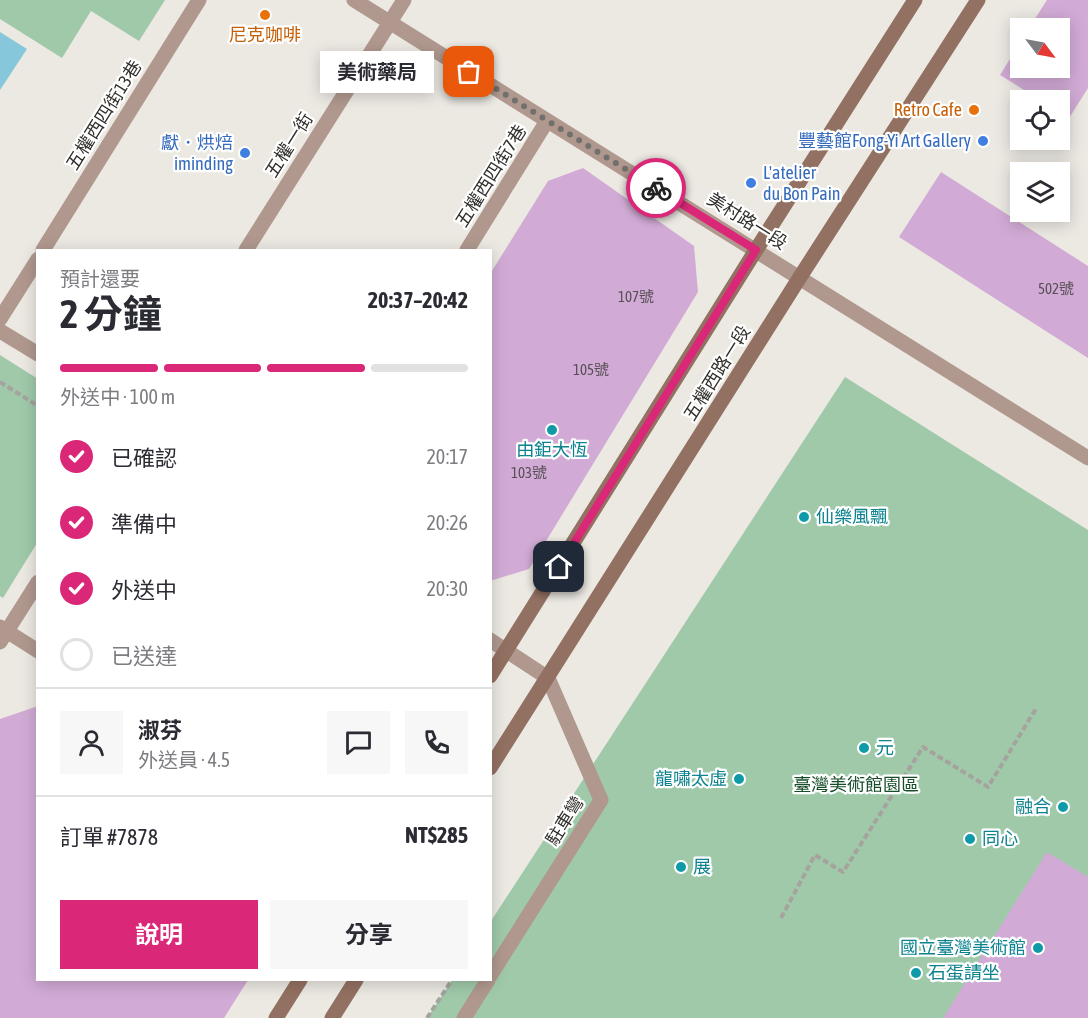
<!DOCTYPE html>
<html lang="zh-TW">
<meta charset="utf-8">
<style>
body{margin:0;font-family:"Asap Condensed","Noto Sans TC",sans-serif;background:#f7f7f7;color:#2b2b33;height:100vh;display:flex;flex-direction:column;font-size:22px;white-space:nowrap}
*{box-sizing:border-box;margin:0}
p{font-size:20px;color:#7c7c81}
.icon{flex:none;width:33px;height:33px;fill:none;stroke:currentColor;stroke-width:2;stroke-linecap:round;stroke-linejoin:round}
.map{position:relative;flex:1;overflow:hidden}
.sheet{position:absolute;left:36px;top:249px;width:456px;height:732px;display:flex;flex-direction:column;background:#fff;border-radius:0px;box-shadow:0 3px 15px #0003}
.sheet>*{flex:none}
.needle{width:39px;rotate:122deg}
.tools{position:absolute;left:1010px;top:18px;display:grid;gap:12px}
.tools a{display:grid;place-items:center;width:60px;height:60px;border-radius:0px;background:#fff;box-shadow:0 3px 15px #0003;font-size:30px}
.pin{position:absolute;display:grid;place-items:center;width:51px;height:51px;color:#fff;margin:-26px;border-radius:12px;box-shadow:0 3px 9px #0006}
.courier{position:absolute;display:grid;place-items:center;width:60px;height:60px;margin:-30px;border:4px solid #db2777;border-radius:50%;background:#fff;color:#222;box-shadow:0 2px 8px #0007}
.bubble{position:absolute;height:42px;border-radius:0px;background:#fff;box-shadow:0 3px 15px #0003;font-size:20px;font-weight:700;line-height:42px;text-align:center}
.summary em{font-style:normal;font-weight:700}
.summary div{display:flex;flex-direction:column-reverse}
.summary{display:flex;align-items:center;justify-content:space-between;height:102px;padding:0 24px}
h1{font-size:39px;font-weight:700;line-height:45px}
.bar{display:grid;grid-template-columns:repeat(4,1fr);gap:9px 6px;align-content:center;height:72px;padding:0 24px}
.bar i{height:8px;border-radius:4px;background:#e1e1e2}
.bar .on{background:#db2777}
.bar p{grid-column:span 4}
.line{display:flex;align-items:center;gap:15px;padding:0 24px;border-top:2px solid #e1e1e2}
.line div{flex:1}
.round{display:grid;place-items:center;flex:none;width:63px;height:63px;border-radius:0px;background:#f7f7f7}
ol{padding:0 24px;list-style:none}
li{display:flex;align-items:center;gap:18px;height:66px}
li p{margin-inline-start:auto}
li .icon{padding:6px;border-radius:50%;background:#db2777;color:#fff;stroke-width:4}
li:last-child{color:#7c7c81}
li i{width:33px;height:33px;border:3px solid #e1e1e2;border-radius:50%}
.action{display:flex;gap:12px;margin-top:auto;padding:12px 24px}
.action a{flex:1;height:69px;border-radius:0px;background:#db2777;color:#fff;font-size:24px;font-weight:700;line-height:69px;text-align:center}
.action a+a{background:#f7f7f7;color:#2b2b33}
.map>svg:first-child{display:block}
.green{fill:#a0c9aa}
.water{fill:#87c7dc}
.building{fill:#d1abd5}
.lines{fill:none;stroke-linecap:round;stroke-linejoin:round}
.path{stroke:#a5a39e;stroke-width:4;stroke-dasharray:6 3;stroke-linecap:butt}
.service{stroke:#b0988e;stroke-width:15}
.minor{stroke:#b0988e;stroke-width:15}
.tertiary{stroke:#b0988e;stroke-width:15}
.secondary{stroke:#937162;stroke-width:15}
.done{stroke:#72706c;stroke-width:6;stroke-dasharray:0 10.8}
.route{stroke:#db2777;stroke-width:8}
.food-dot{fill:#e8710a;stroke:#fff;stroke-width:2}
.shop-dot{fill:#3f7fe0;stroke:#fff;stroke-width:2}
.culture-dot{fill:#0f9aa8;stroke:#fff;stroke-width:2}
.labels{text-anchor:middle;stroke-width:4.5;stroke-linejoin:round;paint-order:stroke}
.number-label{font-size:15px;fill:#584e56}
.food-label{font-size:18px;fill:#c56008;stroke:#fff}
.street-label{font-size:18px;fill:#302f2c;stroke:#fff}
.shop-label{font-size:18px;fill:#366cbe;stroke:#fff;text-anchor:end}
.culture-label{font-size:18px;fill:#0d838f;stroke:#fff;text-anchor:start}
.park-label{font-size:18px;fill:#174c29;stroke:#fff}
</style>
<div class="map">
<svg width="1088" height="1018" viewBox="0 0 1088 1018">
<rect width="100%" height="100%" fill="#ece9e3"/>
<!-- green -->
<path class="green" d="M0 0H165L139 41 91 11 62 58 0 19Z
M0 355 38 379 37 543 3 598 0 596Z
M845 377 1088 530V1018H427L452 980H490L491 921Z"/>
<!-- water -->
<path class="water" d="M0 32 27 49 0 90Z"/>
<!-- building -->
<path class="building" d="M1047 0H1088V88L1059 134V100H1040L1000 75 1020 43V68H1059V28H1029Z
M583 168 694 246 698 292 529 569 490 581V274L548 181Z
M941 172 1088 266V358L899 237Z
M38 706V980H248L224 1018H0V719Z
M1047 852 1088 877V1018H943Z"/>
<g class="lines">
<!-- path -->
<path class="path" d="M0 382 38 406
M781 918 815 855 843 872 923 747 988 787 1037 707
M427 1018 452 980"/>
<!-- service -->
<path class="service" d="M43 250 199 0
M467 250 547 121
M0 319 38 259
M490 976 601 800 548 678
M464 1018 488 980"/>
<!-- minor -->
<path class="minor" d="M246 250 404 0
M0 331 38 354
M0 627 38 651
M490 640 548 678
M0 642 38 582"/>
<!-- tertiary -->
<path class="tertiary" d="M354 0 1088 458"/>
<!-- secondary -->
<path class="secondary" d="M490 676 756 250 915 0
M490 768 800 277 978 0
M276 1018 300 980
M332 1018 356 980"/>
</g>
<g class="lines">
<!-- done -->
<path class="done" d="M469 72 656 188"/>
<!-- route -->
<path class="route" d="M559 567 756 250 656 188"/>
</g>
<!-- markers -->
<g class="food-dot">
<circle cx="265" cy="15" r="6"/>
<circle cx="974" cy="110" r="6"/>
</g>
<g class="shop-dot">
<circle cx="983" cy="141" r="6"/>
<circle cx="245" cy="153" r="6"/>
<circle cx="751" cy="183" r="6"/>
</g>
<g class="culture-dot">
<circle cx="552" cy="430" r="6"/>
<circle cx="804" cy="517" r="6"/>
<circle cx="864" cy="748" r="6"/>
<circle cx="739" cy="779" r="6"/>
<circle cx="1063" cy="807" r="6"/>
<circle cx="970" cy="839" r="6"/>
<circle cx="681" cy="867" r="6"/>
<circle cx="1038" cy="948" r="6"/>
<circle cx="916" cy="973" r="6"/>
</g>
<g class="labels">
<!-- number labels -->
<g class="number-label">
<text x="1056" y="294">502號</text>
<text x="636" y="302">107號</text>
<text x="591" y="375">105號</text>
<text x="529" y="478">103號</text>
</g>
<!-- food labels -->
<g class="food-label">
<text x="265" y="41">尼克咖啡</text>
<text x="962" y="116" text-anchor="end">Retro Cafe</text>
</g>
<!-- street labels -->
<g class="street-label">
<text transform="translate(104 115) rotate(-58)" y="6">五權西四街13巷</text>
<text transform="translate(289 145) rotate(-58)" y="6">五權一街</text>
<text transform="translate(491 176) rotate(-58)" y="6">五權西四街7巷</text>
<text transform="translate(747 221) rotate(32)" y="6">美村路一段</text>
<text transform="translate(717 373) rotate(-58)" y="6">五權西路一段</text>
<text transform="translate(565 821) rotate(-58)" y="6">駐車彎</text>
</g>
<!-- shop labels -->
<g class="shop-label">
<text x="971" y="147">豐藝館Fong-Yi Art Gallery</text>
<text x="233" y="149">獻．烘焙<tspan x="233" dy="21">iminding</tspan></text>
<text x="763" y="179" text-anchor="start">L'atelier<tspan x="763" dy="21">du Bon Pain</tspan></text>
</g>
<!-- culture labels -->
<g class="culture-label">
<text x="552" y="456" text-anchor="middle">由鉅大恆</text>
<text x="816" y="523">仙樂風飄</text>
<text x="876" y="754">元</text>
<text x="727" y="785" text-anchor="end">龍嘯太虛</text>
<text x="1051" y="813" text-anchor="end">融合</text>
<text x="982" y="845">同心</text>
<text x="693" y="873">展</text>
<text x="1026" y="954" text-anchor="end">國立臺灣美術館</text>
<text x="928" y="979">石蛋請坐</text>
</g>
<!-- park labels -->
<g class="park-label">
<text x="856" y="791">臺灣美術館園區</text>
</g>
</g>
</svg>
<div class="tools">
<a><svg class="needle" viewBox="-14 -14 28 28"><path d="M0-13l5 13h-10z" fill="#e53935"/><path d="M0 13l5-13h-10z" fill="#7c7c81"/></svg></a>
<a><svg class="icon" aria-label="locate" viewBox="0 0 24 24"><circle cx="12" cy="12" r="6"/><path d="M12 2v4M12 18v4M2 12h4M18 12h4"/></svg></a>
<a><svg class="icon" aria-label="layers" viewBox="0 0 24 24"><path d="M12 4l9 5-9 5-9-5zM3 14l9 5 9-5"/></svg></a>
</div>
<div class="pin" style="left:469px;top:72px;background:#ea580c"><svg class="icon" aria-label="bag" viewBox="0 0 24 24"><path d="M5 8h14l-1 12H6zM9 8a3 3 0 0 1 6 0"/></svg></div>
<div class="pin" style="left:559px;top:567px;background:#1f2937"><svg class="icon" aria-label="home" viewBox="0 0 24 24"><path d="M3 11l9-7 9 7M6 9v11h12V9"/></svg></div>
<div class="courier" style="left:656px;top:188px"><svg class="icon" aria-label="bike" viewBox="0 0 24 24"><circle cx="6" cy="16" r="4"/><circle cx="18" cy="16" r="4"/><path d="M6 16l4-8h5l3 8M10 8l3 8H6M13 5h3"/></svg></div>
<div class="bubble" style="left:320px;top:51px;width:114px">美術藥局</div>
<section class="sheet">
<div class="summary"><div><h1>2 分鐘</h1><p>預計還要</p></div><em>20:37–20:42</em></div>
<div class="bar"><i class="on"></i><i class="on"></i><i class="on"></i><i></i><p>外送中 · 100 m</p></div>
<ol>
<li><svg class="icon" aria-label="check" viewBox="0 0 24 24"><path d="M5 12l5 5 9-10"/></svg>已確認<p>20:17</p></li>
<li><svg class="icon" aria-label="check" viewBox="0 0 24 24"><path d="M5 12l5 5 9-10"/></svg>準備中<p>20:26</p></li>
<li><svg class="icon" aria-label="check" viewBox="0 0 24 24"><path d="M5 12l5 5 9-10"/></svg>外送中<p>20:30</p></li>
<li><i></i>已送達</li>
</ol>
<div class="line" style="height:108px"><a class="round"><svg class="icon" aria-label="person" viewBox="0 0 24 24"><circle cx="12" cy="8" r="4"/><path d="M4 21q1-7 8-7t8 7"/></svg></a><div><b>淑芬</b><p>外送員 · 4.5</p></div><a class="round"><svg class="icon" aria-label="chat" viewBox="0 0 24 24"><path d="M4 5h16v11H9l-5 4z"/></svg></a><a class="round"><svg class="icon" aria-label="phone" viewBox="0 0 24 24"><path d="M5 4h4l2 5-3 2q2 4 5 5l2-3 5 2v4C11 20 4 13 5 4z"/></svg></a></div>
<div class="line" style="height:78px"><div>訂單 #7878</div><b>NT$285</b></div>
<div class="action"><a>說明</a><a>分享</a></div>
</section>
</div>
